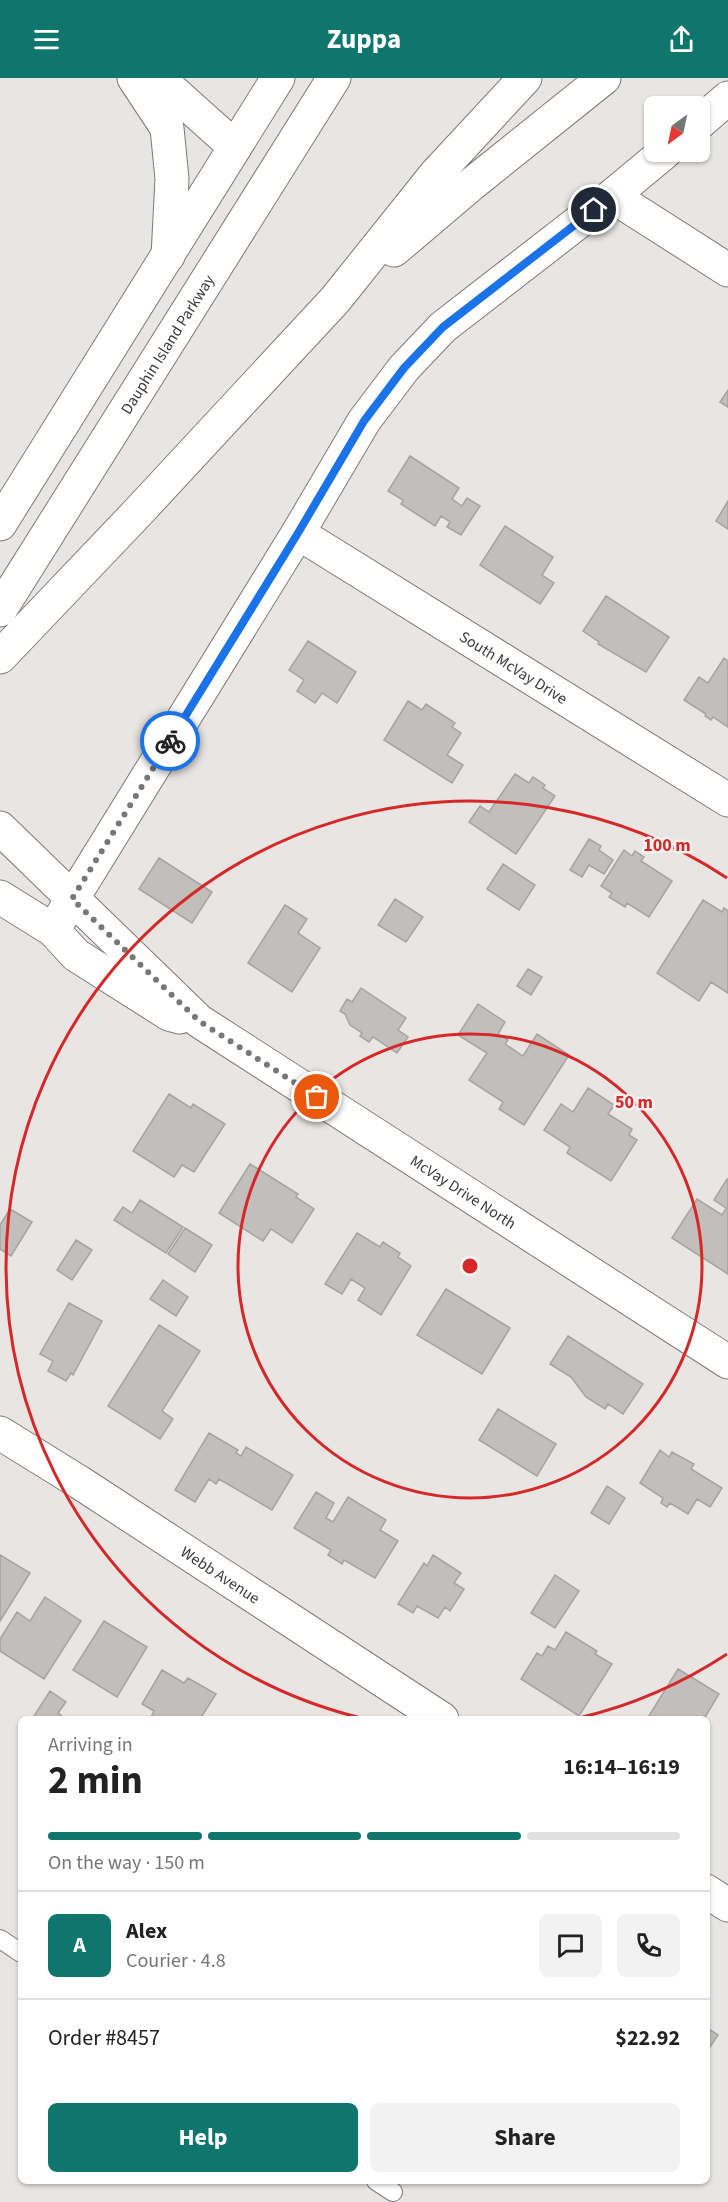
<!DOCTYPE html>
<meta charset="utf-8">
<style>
body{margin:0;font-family:"Source Sans 3",sans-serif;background:#f2f2f2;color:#222;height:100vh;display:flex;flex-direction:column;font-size:22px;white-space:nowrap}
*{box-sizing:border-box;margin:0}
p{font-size:20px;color:#767676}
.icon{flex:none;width:33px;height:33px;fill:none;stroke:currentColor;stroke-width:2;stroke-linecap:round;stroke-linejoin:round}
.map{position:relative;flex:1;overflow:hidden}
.side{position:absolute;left:18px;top:1638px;width:692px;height:468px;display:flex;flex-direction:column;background:#fff;border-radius:9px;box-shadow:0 2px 4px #0004}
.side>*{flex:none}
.needle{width:39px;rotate:213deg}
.tools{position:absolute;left:644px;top:18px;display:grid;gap:12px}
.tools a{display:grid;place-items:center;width:66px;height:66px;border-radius:9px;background:#fff;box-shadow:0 2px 4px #0004;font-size:30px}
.pin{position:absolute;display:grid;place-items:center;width:51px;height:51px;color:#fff;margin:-26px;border:3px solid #fff;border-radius:50%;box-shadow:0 2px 6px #0007}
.courier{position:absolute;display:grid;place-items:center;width:60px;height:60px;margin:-30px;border:4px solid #1a73e8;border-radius:50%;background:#fff;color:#222;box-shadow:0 2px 8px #0007}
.head em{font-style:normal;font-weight:700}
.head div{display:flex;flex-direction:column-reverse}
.head{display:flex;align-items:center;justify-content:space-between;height:102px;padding:0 30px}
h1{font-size:39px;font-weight:700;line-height:45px}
.bar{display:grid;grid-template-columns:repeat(4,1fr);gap:9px 6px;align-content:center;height:72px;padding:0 30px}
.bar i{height:8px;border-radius:4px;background:#e0e0e0}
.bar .selected{background:#0f766e}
.bar p{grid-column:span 4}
.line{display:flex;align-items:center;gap:15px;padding:0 30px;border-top:2px solid #e0e0e0}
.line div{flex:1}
.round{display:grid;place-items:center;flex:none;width:63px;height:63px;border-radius:9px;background:#f2f2f2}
.action{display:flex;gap:12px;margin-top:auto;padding:12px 30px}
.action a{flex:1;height:69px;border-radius:9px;background:#0f766e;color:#fff;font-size:24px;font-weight:700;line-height:69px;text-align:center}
.action a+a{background:#f2f2f2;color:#222}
header{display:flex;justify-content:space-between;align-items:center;height:78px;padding:0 30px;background:#0f766e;color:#fff;font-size:27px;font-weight:700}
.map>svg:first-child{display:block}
.building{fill:#c1bebb;stroke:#a6a3a1;stroke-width:1.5}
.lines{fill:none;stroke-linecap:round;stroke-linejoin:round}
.lane-casing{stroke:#7d7a78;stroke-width:20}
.street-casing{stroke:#7d7a78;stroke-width:35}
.secondary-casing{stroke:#7d7a78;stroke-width:35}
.highway-casing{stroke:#7d7a78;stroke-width:35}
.lane{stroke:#fff;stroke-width:18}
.street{stroke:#fff;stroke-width:33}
.secondary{stroke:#fff;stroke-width:33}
.highway{stroke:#fff;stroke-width:33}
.done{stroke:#797675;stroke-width:6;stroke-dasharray:0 10.8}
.route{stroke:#1a73e8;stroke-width:8}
.ring{fill:none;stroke:#d62828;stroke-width:3}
.labels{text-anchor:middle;stroke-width:5;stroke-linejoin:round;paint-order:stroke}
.street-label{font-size:16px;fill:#3d3b3a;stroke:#f5f2ef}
.centre{fill:#d62828;stroke:#f5f2ef;stroke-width:3}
.ring-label{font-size:18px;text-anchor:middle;font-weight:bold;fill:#d62828;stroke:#f5f2ef;stroke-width:5;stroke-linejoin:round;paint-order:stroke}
</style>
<header><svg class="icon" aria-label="menu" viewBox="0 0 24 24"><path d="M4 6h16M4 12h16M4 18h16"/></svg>Zuppa<svg class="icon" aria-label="share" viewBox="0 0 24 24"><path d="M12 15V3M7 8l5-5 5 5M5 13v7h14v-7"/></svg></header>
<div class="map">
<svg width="728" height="2124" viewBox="0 0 728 2124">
<rect width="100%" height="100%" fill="#e8e5e2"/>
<!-- building -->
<path class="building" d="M728 312V329L720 324Z
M410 378 459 410 452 421 462 428 467 420 480 428 461 457 447 449 450 444 441 438 435 448 401 426 403 422 388 413Z
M728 423V451L716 443Z
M505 448 553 479 542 497 554 505 540 526 480 487Z
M606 518 669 559 646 594 598 566 599 564 583 553Z
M308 563 356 594 337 625 322 615 315 625 297 613 304 602 289 592Z
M724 580 728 583V649L713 639 711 642 705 638 706 636 684 622 699 599 708 605Z
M408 623 422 632 426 626 455 645 452 649 461 655 447 677 463 687 452 705 384 662Z
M515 696 529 705 533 699 545 707 543 710 555 718 516 776 469 744 480 728 489 734Z
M589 761 601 768 599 772 613 782 604 796 589 787 582 799 570 792Z
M624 772 632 778 635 773 644 779 641 783 672 803 649 839 627 825 625 829 609 819 612 815 601 808Z
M159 780 212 814 192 845 139 811Z
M503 786 535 807 519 832 487 811Z
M395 821 423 839 406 864 378 847Z
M703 822 722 834 724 830 728 833V915L711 904 699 923 657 895Z
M285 827 307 841 298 855 320 870 292 914 248 885Z
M528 891 542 899 531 917 517 908Z
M361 910 406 940 398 952 408 959 397 975 373 959 369 964 360 958 362 955 350 947 345 936 340 933 347 921 352 924Z
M478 926 505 944 498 956 508 962 505 966 523 978 537 956 569 977 524 1047 499 1031 503 1024 469 1002 487 975 458 957Z
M588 1010 614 1027 608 1036 632 1051 629 1057 637 1062 611 1103 567 1075 570 1069 544 1052 561 1026 573 1034Z
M169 1016 191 1030 193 1026 225 1046 194 1094 182 1087 174 1099 133 1073Z
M250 1086 298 1116 296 1119 314 1131 292 1165 271 1151 263 1163 219 1135Z
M727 1101H728V1196L672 1160 697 1121 722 1137 726 1130 714 1122Z
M140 1122 183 1149 166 1175 114 1142 123 1129 132 1135Z
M10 1131 32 1144 11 1178 0 1171V1147Z
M185 1150 212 1167 195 1194 168 1176Z
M357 1155 380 1169 383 1164 400 1175 398 1179 411 1188 381 1237 358 1222 365 1210 351 1201 342 1216 325 1206Z
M76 1162 92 1172 72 1202 57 1192Z
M163 1202 188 1219 176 1238 150 1221Z
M446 1211 510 1250 482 1296 417 1257Z
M69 1225 102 1243 73 1297 71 1295 66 1303 48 1293 53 1283 40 1276Z
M159 1247 200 1273 162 1333 173 1341 160 1361 108 1328Z
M568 1258 643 1306 623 1336 608 1326 605 1331 586 1319 571 1299 550 1286Z
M498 1331 556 1366 537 1398 479 1362Z
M209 1355 238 1372 236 1375 241 1378 246 1369 293 1397 272 1432 219 1401 216 1406 209 1401 195 1424 175 1412Z
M660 1372 669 1379 672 1374 694 1386 691 1391 722 1410 710 1429 697 1421 688 1436 670 1425 667 1429 661 1425 663 1420 640 1405Z
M607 1408 625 1420 609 1446 591 1435Z
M316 1414 334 1425 326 1440 333 1444 348 1419 386 1442 380 1452 398 1463 375 1500 344 1482 342 1486 328 1477 331 1472 294 1450Z
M0 1477 30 1495 0 1543Z
M433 1477 461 1495 454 1505 464 1511 450 1533 445 1529 438 1540 417 1528 413 1535 398 1526 424 1485 427 1488Z
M555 1497 579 1513 555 1550 531 1535Z
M45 1519 81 1543 44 1601 0 1573V1561L17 1534 30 1543Z
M104 1543 147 1569 117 1619 73 1592Z
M566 1554 597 1573 595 1576 612 1586 579 1638 521 1601 537 1575 542 1578 548 1568 555 1572Z
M678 1591 719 1616 704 1641H647Z
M162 1592 184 1605 188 1600 216 1616 200 1641H150L154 1633 142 1626Z
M50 1613 66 1624 58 1635 61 1637 59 1641H39L34 1638Z
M706 1949 718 1957 706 1975Z"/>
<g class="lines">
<!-- lane casing -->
<g class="lane-casing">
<path id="lane" d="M0 1861 21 1875
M376 2103 393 2114"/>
</g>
<!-- street casing -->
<g class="street-casing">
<g id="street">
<path d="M699 45 728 20"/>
<path d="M612 118 728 192"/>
<path id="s1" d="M298 455 728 722"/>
<path d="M53 852 298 455 364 343 404 290 443 249 612 118 665 74"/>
<path id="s2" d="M0 1355 79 1404 442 1641"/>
<path d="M706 1813 728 1827"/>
</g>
</g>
<!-- secondary casing -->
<g class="secondary-casing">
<g id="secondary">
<path d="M0 446 278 0"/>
<path id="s3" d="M0 532 334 0"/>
<path id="s4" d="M0 750 199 943 728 1284"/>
<path d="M0 819 53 852 76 877 169 936 180 939"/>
</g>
</g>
<!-- highway casing -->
<g class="highway-casing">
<path id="highway" d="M134 0 167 50 172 101 168 178
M158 0 235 69
M394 172 473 105 604 0
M0 579 141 431 335 222 435 97 525 0"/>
</g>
<!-- lane -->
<use href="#lane" class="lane"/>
<!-- street -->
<use href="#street" class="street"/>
<!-- secondary -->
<use href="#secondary" class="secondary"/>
<!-- highway -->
<use href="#highway" class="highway"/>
</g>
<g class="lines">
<!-- done -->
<path class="done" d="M170 663 72 821 199 943 317 1019"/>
<!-- route -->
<path class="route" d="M170 663 298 455 364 343 404 290 443 249 594 132"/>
</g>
<!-- distance rings -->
<g class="ring">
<circle cx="470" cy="1188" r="232"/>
<path d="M727 1576A465 465 0 0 1 579 1640M361 1640A465 465 0 1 1 727 800"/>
</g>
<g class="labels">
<!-- street labels -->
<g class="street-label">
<text dy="6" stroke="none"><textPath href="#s3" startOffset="314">Dauphin Island Parkway</textPath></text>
<text dy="6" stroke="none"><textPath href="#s1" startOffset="254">South McVay Drive</textPath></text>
<text dy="6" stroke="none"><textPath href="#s4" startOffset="592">McVay Drive North</textPath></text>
<text dy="6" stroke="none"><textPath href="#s2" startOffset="262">Webb Avenue</textPath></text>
</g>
</g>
<circle cx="470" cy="1188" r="9" class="centre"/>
<g class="ring-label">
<text x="667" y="773">100 m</text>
<text x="634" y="1030">50 m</text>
</g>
</svg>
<div class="tools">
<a><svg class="needle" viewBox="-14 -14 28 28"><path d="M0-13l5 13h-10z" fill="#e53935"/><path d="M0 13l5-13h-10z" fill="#767676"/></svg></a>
</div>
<div class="pin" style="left:317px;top:1019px;background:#ea580c"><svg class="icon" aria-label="bag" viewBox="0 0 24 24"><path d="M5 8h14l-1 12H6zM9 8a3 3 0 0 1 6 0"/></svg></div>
<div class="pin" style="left:594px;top:132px;background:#1f2937"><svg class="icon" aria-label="home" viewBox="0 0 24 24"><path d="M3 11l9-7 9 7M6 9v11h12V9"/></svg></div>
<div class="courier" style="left:170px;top:663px"><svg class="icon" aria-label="bike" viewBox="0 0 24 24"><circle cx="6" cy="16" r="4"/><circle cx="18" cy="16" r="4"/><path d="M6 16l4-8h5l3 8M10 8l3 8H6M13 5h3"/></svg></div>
<section class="side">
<div class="head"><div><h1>2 min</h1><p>Arriving in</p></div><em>16:14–16:19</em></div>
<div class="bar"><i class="selected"></i><i class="selected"></i><i class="selected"></i><i></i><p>On the way · 150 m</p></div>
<div class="line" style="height:108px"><b class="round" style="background:#0f766e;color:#fff">A</b><div><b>Alex</b><p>Courier · 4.8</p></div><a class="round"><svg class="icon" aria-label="chat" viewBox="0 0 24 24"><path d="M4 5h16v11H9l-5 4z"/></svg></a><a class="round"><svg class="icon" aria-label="phone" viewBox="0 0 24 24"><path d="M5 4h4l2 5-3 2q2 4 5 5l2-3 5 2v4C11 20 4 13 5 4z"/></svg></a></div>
<div class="line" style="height:78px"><div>Order #8457</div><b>$22.92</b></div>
<div class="action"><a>Help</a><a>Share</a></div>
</section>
</div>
